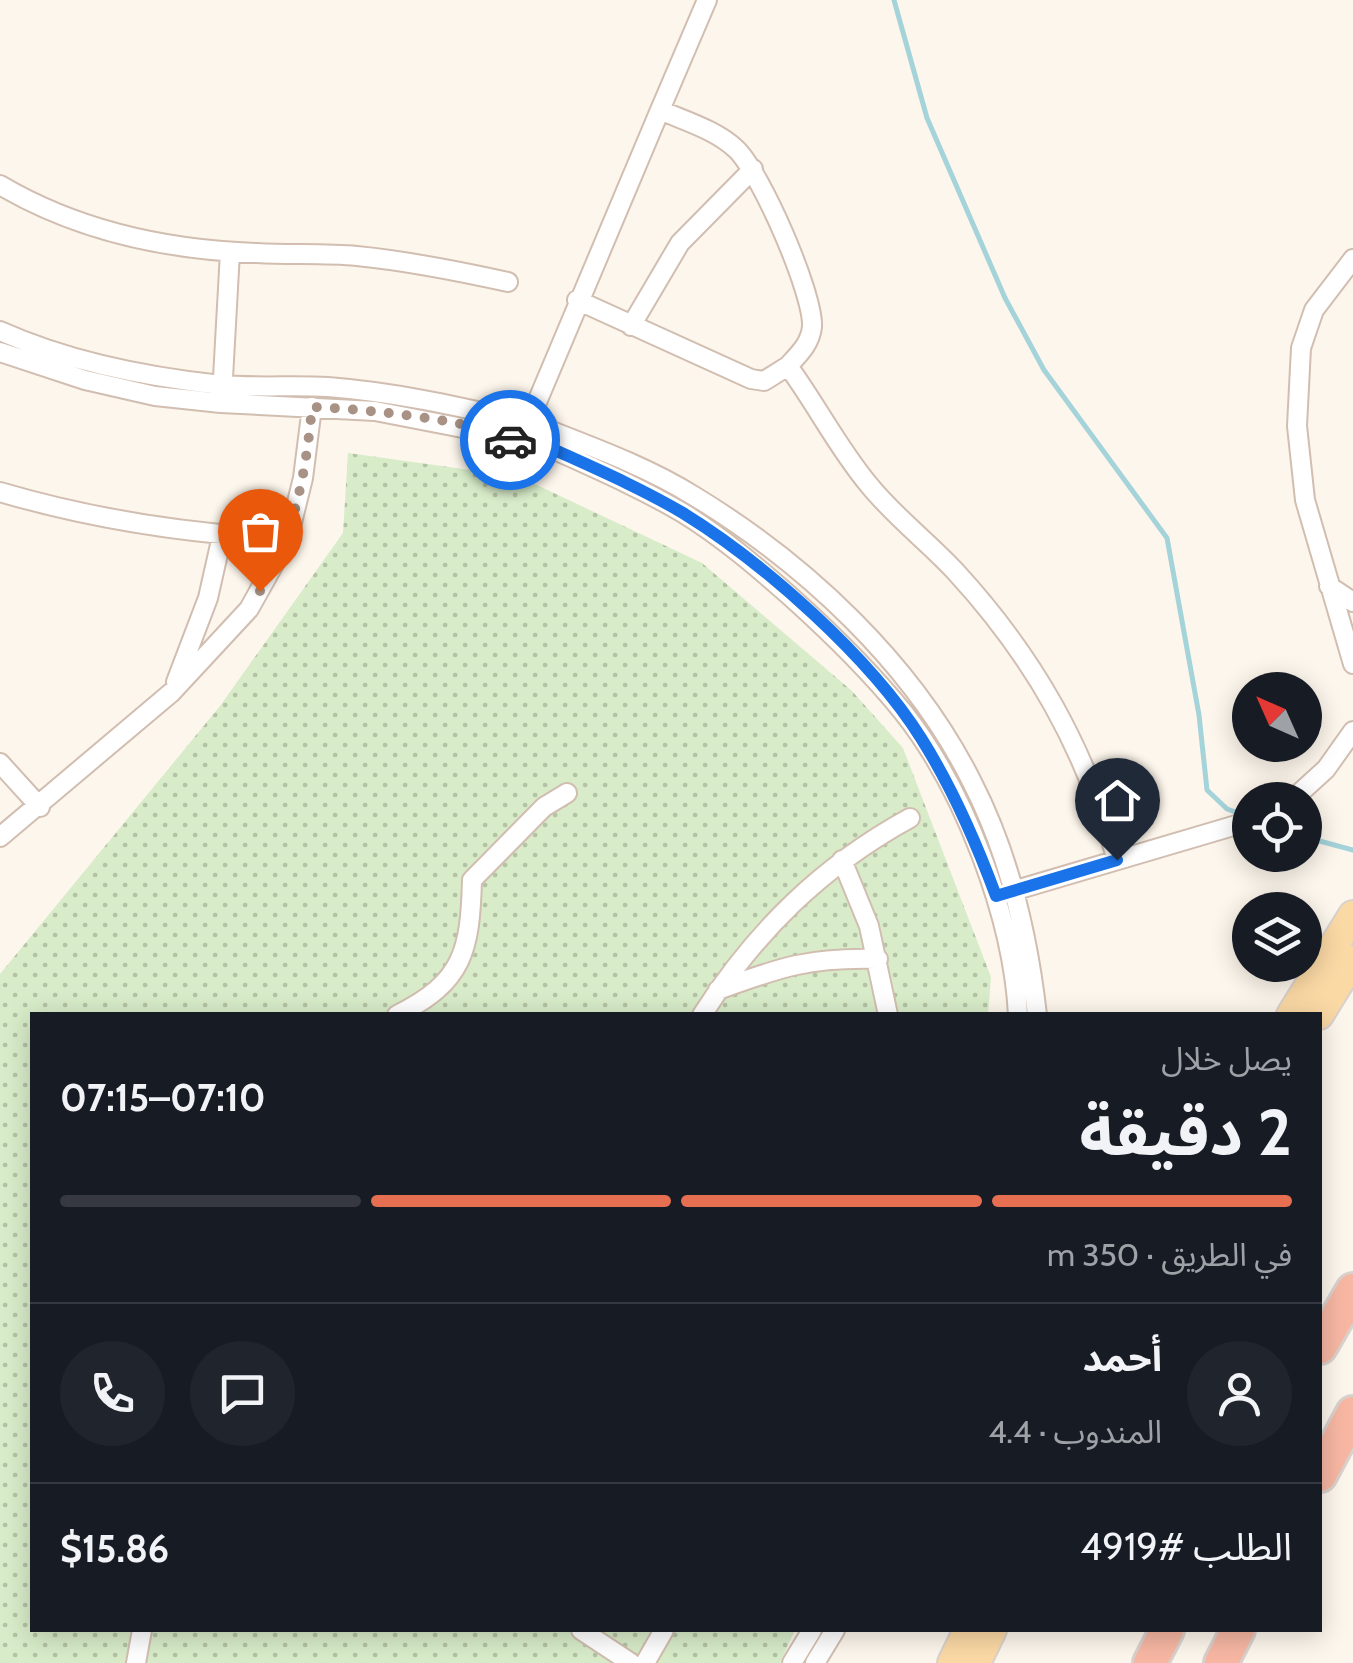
<!DOCTYPE html>
<html lang="ar">
<meta charset="utf-8">
<style>
body{margin:0;font-family:Cabin,"Noto Sans Arabic",sans-serif;background:#20242c;color:#f1f3f6;direction:rtl;height:100vh;display:flex;flex-direction:column;font-size:38px;white-space:nowrap}
*{box-sizing:border-box;margin:0}
p{font-size:32px;color:#9ea1a6}
.icon{flex:none;width:55px;height:55px;fill:none;stroke:currentColor;stroke-width:2;stroke-linecap:round;stroke-linejoin:round}
.map{position:relative;flex:1;overflow:hidden;direction:ltr}
.panel{position:absolute;left:30px;top:1012px;width:1292px;height:620px;display:flex;flex-direction:column;background:#171b24;border-radius:0px;box-shadow:0 5px 25px #0003;direction:rtl}
.panel>*{flex:none}
.needle{width:65px;rotate:315deg}
.buttons{position:absolute;left:1232px;top:672px;display:grid;gap:20px}
.buttons a{display:grid;place-items:center;width:90px;height:90px;border-radius:50%;background:#171b24;box-shadow:0 5px 25px #0003;font-size:50px}
.pin{position:absolute;display:grid;place-items:center;width:85px;height:85px;color:#fff;margin:-102px -42px;border-radius:50% 50% 50% 0;rotate:-45deg;box-shadow:0 0 10px #0007}
.pin .icon{rotate:45deg}
.courier{position:absolute;display:grid;place-items:center;width:100px;height:100px;margin:-50px;border:8px solid #1a73e8;border-radius:50%;background:#fff;color:#222;box-shadow:0 2px 12px #0007}
.head em{font-style:normal;font-weight:700}
.head div{display:flex;flex-direction:column-reverse}
.head{display:flex;align-items:center;justify-content:space-between;height:170px;padding:0 30px}
h1{font-size:65px;font-weight:700;line-height:75px}
.bar{display:grid;grid-template-columns:repeat(4,1fr);gap:15px 10px;align-content:center;height:120px;padding:0 30px}
.bar i{height:12px;border-radius:8px;background:#363941}
.bar .active{background:#e76f51}
.bar p{grid-column:span 4}
.line{display:flex;align-items:center;gap:25px;padding:0 30px;border-top:2px solid #363941}
.line div{flex:1}
.round{display:grid;place-items:center;flex:none;width:105px;height:105px;border-radius:52px;background:#20242c}
.map>svg:first-child{display:block}
.grass{fill:url(#grass-dots)}
.lines{fill:none;stroke-linecap:round;stroke-linejoin:round}
.stream{stroke:#a5d3da;stroke-width:5}
.minor-casing{stroke:#d1beb0;stroke-width:22}
.primary-casing{stroke:#dad1cd;stroke-width:32}
.motorway-casing{stroke:#dad1cd;stroke-width:38}
.minor{stroke:#fff;stroke-width:18}
.primary{stroke:#fbd9a5;stroke-width:28}
.motorway{stroke:#f7b7a3;stroke-width:32}
.done{stroke:#a89285;stroke-width:10;stroke-dasharray:0 18}
.route{stroke:#1a73e8;stroke-width:12}
</style>
<div class="map">
<svg width="1353" height="1663" viewBox="0 0 1353 1663">
<defs>
<pattern id="grass-dots" width="8" height="8" patternUnits="userSpaceOnUse" patternTransform="scale(2.5)"><rect width="8" height="8" fill="#d8ecc9"/><path d="M2 2h.1M6 6h.1" fill="none" stroke="#b4c2a5" stroke-width="1.8" stroke-linecap="round"/></pattern>
</defs>
<rect width="100%" height="100%" fill="#fdf6ec"/>
<!-- grass -->
<path class="grass" d="M348 453 520 477 702 563 852 691 903 748 991 977 988 1015H32V1630H795L780 1663H0V974L220 706 343 533Z"/>
<g class="lines">
<!-- stream -->
<path class="stream" d="M894 0 927 118 1005 298 1044 370 1167 538 1199 715 1207 790 1227 809 1247 816
M1305 837 1353 850"/>
<!-- minor casing -->
<g class="minor-casing">
<path id="minor" d="M660 110 707 0
M0 185C78 231 167 250 257 253 290 255 324 253 357 256 408 261 458 271 508 282
M1353 259 1314 310 1301 348 1297 426 1305 500 1353 664
M577 300 751 379 764 381 788 366
M631 326 680 243 753 169
M0 331C69 362 146 377 221 385 257 388 293 385 328 387 392 392 453 405 516 420
M0 352 85 380 155 396 221 403 375 411 509 437
M222 396 230 252
M532 414 660 110C685 121 716 130 736 149 760 171 814 294 812 327 810 344 799 354 788 366 816 404 838 448 869 485 894 516 928 542 955 571 1035 658 1084 747 1117 860
M509 434a20 20 0 1 1 40 0a20 20 0 1 1-40 0Z
M549 430C598 449 649 468 694 496 806 564 913 664 972 782 1009 854 1028 935 1037 1015
M546 446C592 467 639 487 683 513 722 537 757 567 791 597 831 633 869 670 903 712 964 789 1013 917 1018 1015
M0 492C95 520 189 534 288 539
M1329 586 1353 602
M176 682 208 598 222 536
M0 763 40 807
M1292 800 1326 769 1353 731
M0 837 172 692 249 609 288 539 303 478 312 407
M842 860 869 926 888 1015
M1006 893 1250 821
M718 990C781 967 810 957 878 959
M397 1015C464 982 470 950 472 880L544 807 567 793
M702 1015C756 931 822 866 910 818
M581 1630 631 1663
M136 1663 142 1630
M645 1663 664 1630
M792 1663 812 1630
M815 1663 835 1630"/>
</g>
<!-- primary casing -->
<g class="primary-casing">
<path id="primary" d="M1291 1015 1353 915
M1319 1015 1353 960
M952 1663 968 1630
M976 1663 992 1630"/>
</g>
<!-- motorway casing -->
<g class="motorway-casing">
<path id="motorway" d="M1320 1347 1353 1290
M1320 1475 1353 1413
M1150 1663 1167 1630
M1221 1663 1238 1630"/>
</g>
<!-- minor -->
<use href="#minor" class="minor"/>
<!-- primary -->
<use href="#primary" class="primary"/>
<!-- motorway -->
<use href="#motorway" class="motorway"/>
</g>
<g class="lines">
<!-- done -->
<path class="done" d="M260 591C295 534 306 472 312 407 353 408 481 420 510 440"/>
<!-- route -->
<path class="route" d="M510 440 524 454H532L546 446C592 467 639 487 683 513 764 563 870 657 921 738 952 787 976 842 996 896L1117 860"/>
</g>
</svg>
<div class="buttons">
<a><svg class="needle" viewBox="-14 -14 28 28"><path d="M0-13l5 13h-10z" fill="#e53935"/><path d="M0 13l5-13h-10z" fill="#9ea1a6"/></svg></a>
<a><svg class="icon" aria-label="locate" viewBox="0 0 24 24"><circle cx="12" cy="12" r="6"/><path d="M12 2v4M12 18v4M2 12h4M18 12h4"/></svg></a>
<a><svg class="icon" aria-label="layers" viewBox="0 0 24 24"><path d="M12 4l9 5-9 5-9-5zM3 14l9 5 9-5"/></svg></a>
</div>
<div class="pin" style="left:260px;top:591px;background:#ea580c"><svg class="icon" aria-label="bag" viewBox="0 0 24 24"><path d="M5 8h14l-1 12H6zM9 8a3 3 0 0 1 6 0"/></svg></div>
<div class="pin" style="left:1117px;top:860px;background:#1f2937"><svg class="icon" aria-label="home" viewBox="0 0 24 24"><path d="M3 11l9-7 9 7M6 9v11h12V9"/></svg></div>
<div class="courier" style="left:510px;top:440px"><svg class="icon" aria-label="car" viewBox="0 0 24 24"><path d="M5 17H2v-5l4-1 3-4h7l3 4 3 1v5h-3M9 17h6M6 11h13"/><circle cx="7" cy="17" r="2"/><circle cx="17" cy="17" r="2"/></svg></div>
<section class="panel">
<div class="head"><div><h1>2 دقيقة</h1><p>يصل خلال</p></div><em>07:10–07:15</em></div>
<div class="bar"><i class="active"></i><i class="active"></i><i class="active"></i><i></i><p>في الطريق · 350 m</p></div>
<div class="line" style="height:180px"><a class="round"><svg class="icon" aria-label="person" viewBox="0 0 24 24"><circle cx="12" cy="8" r="4"/><path d="M4 21q1-7 8-7t8 7"/></svg></a><div><b>أحمد</b><p>المندوب · 4.4</p></div><a class="round"><svg class="icon" aria-label="chat" viewBox="0 0 24 24"><path d="M4 5h16v11H9l-5 4z"/></svg></a><a class="round"><svg class="icon" aria-label="phone" viewBox="0 0 24 24"><path d="M5 4h4l2 5-3 2q2 4 5 5l2-3 5 2v4C11 20 4 13 5 4z"/></svg></a></div>
<div class="line" style="height:130px"><div>الطلب #4919</div><b>$15.86</b></div>
</section>
</div>
